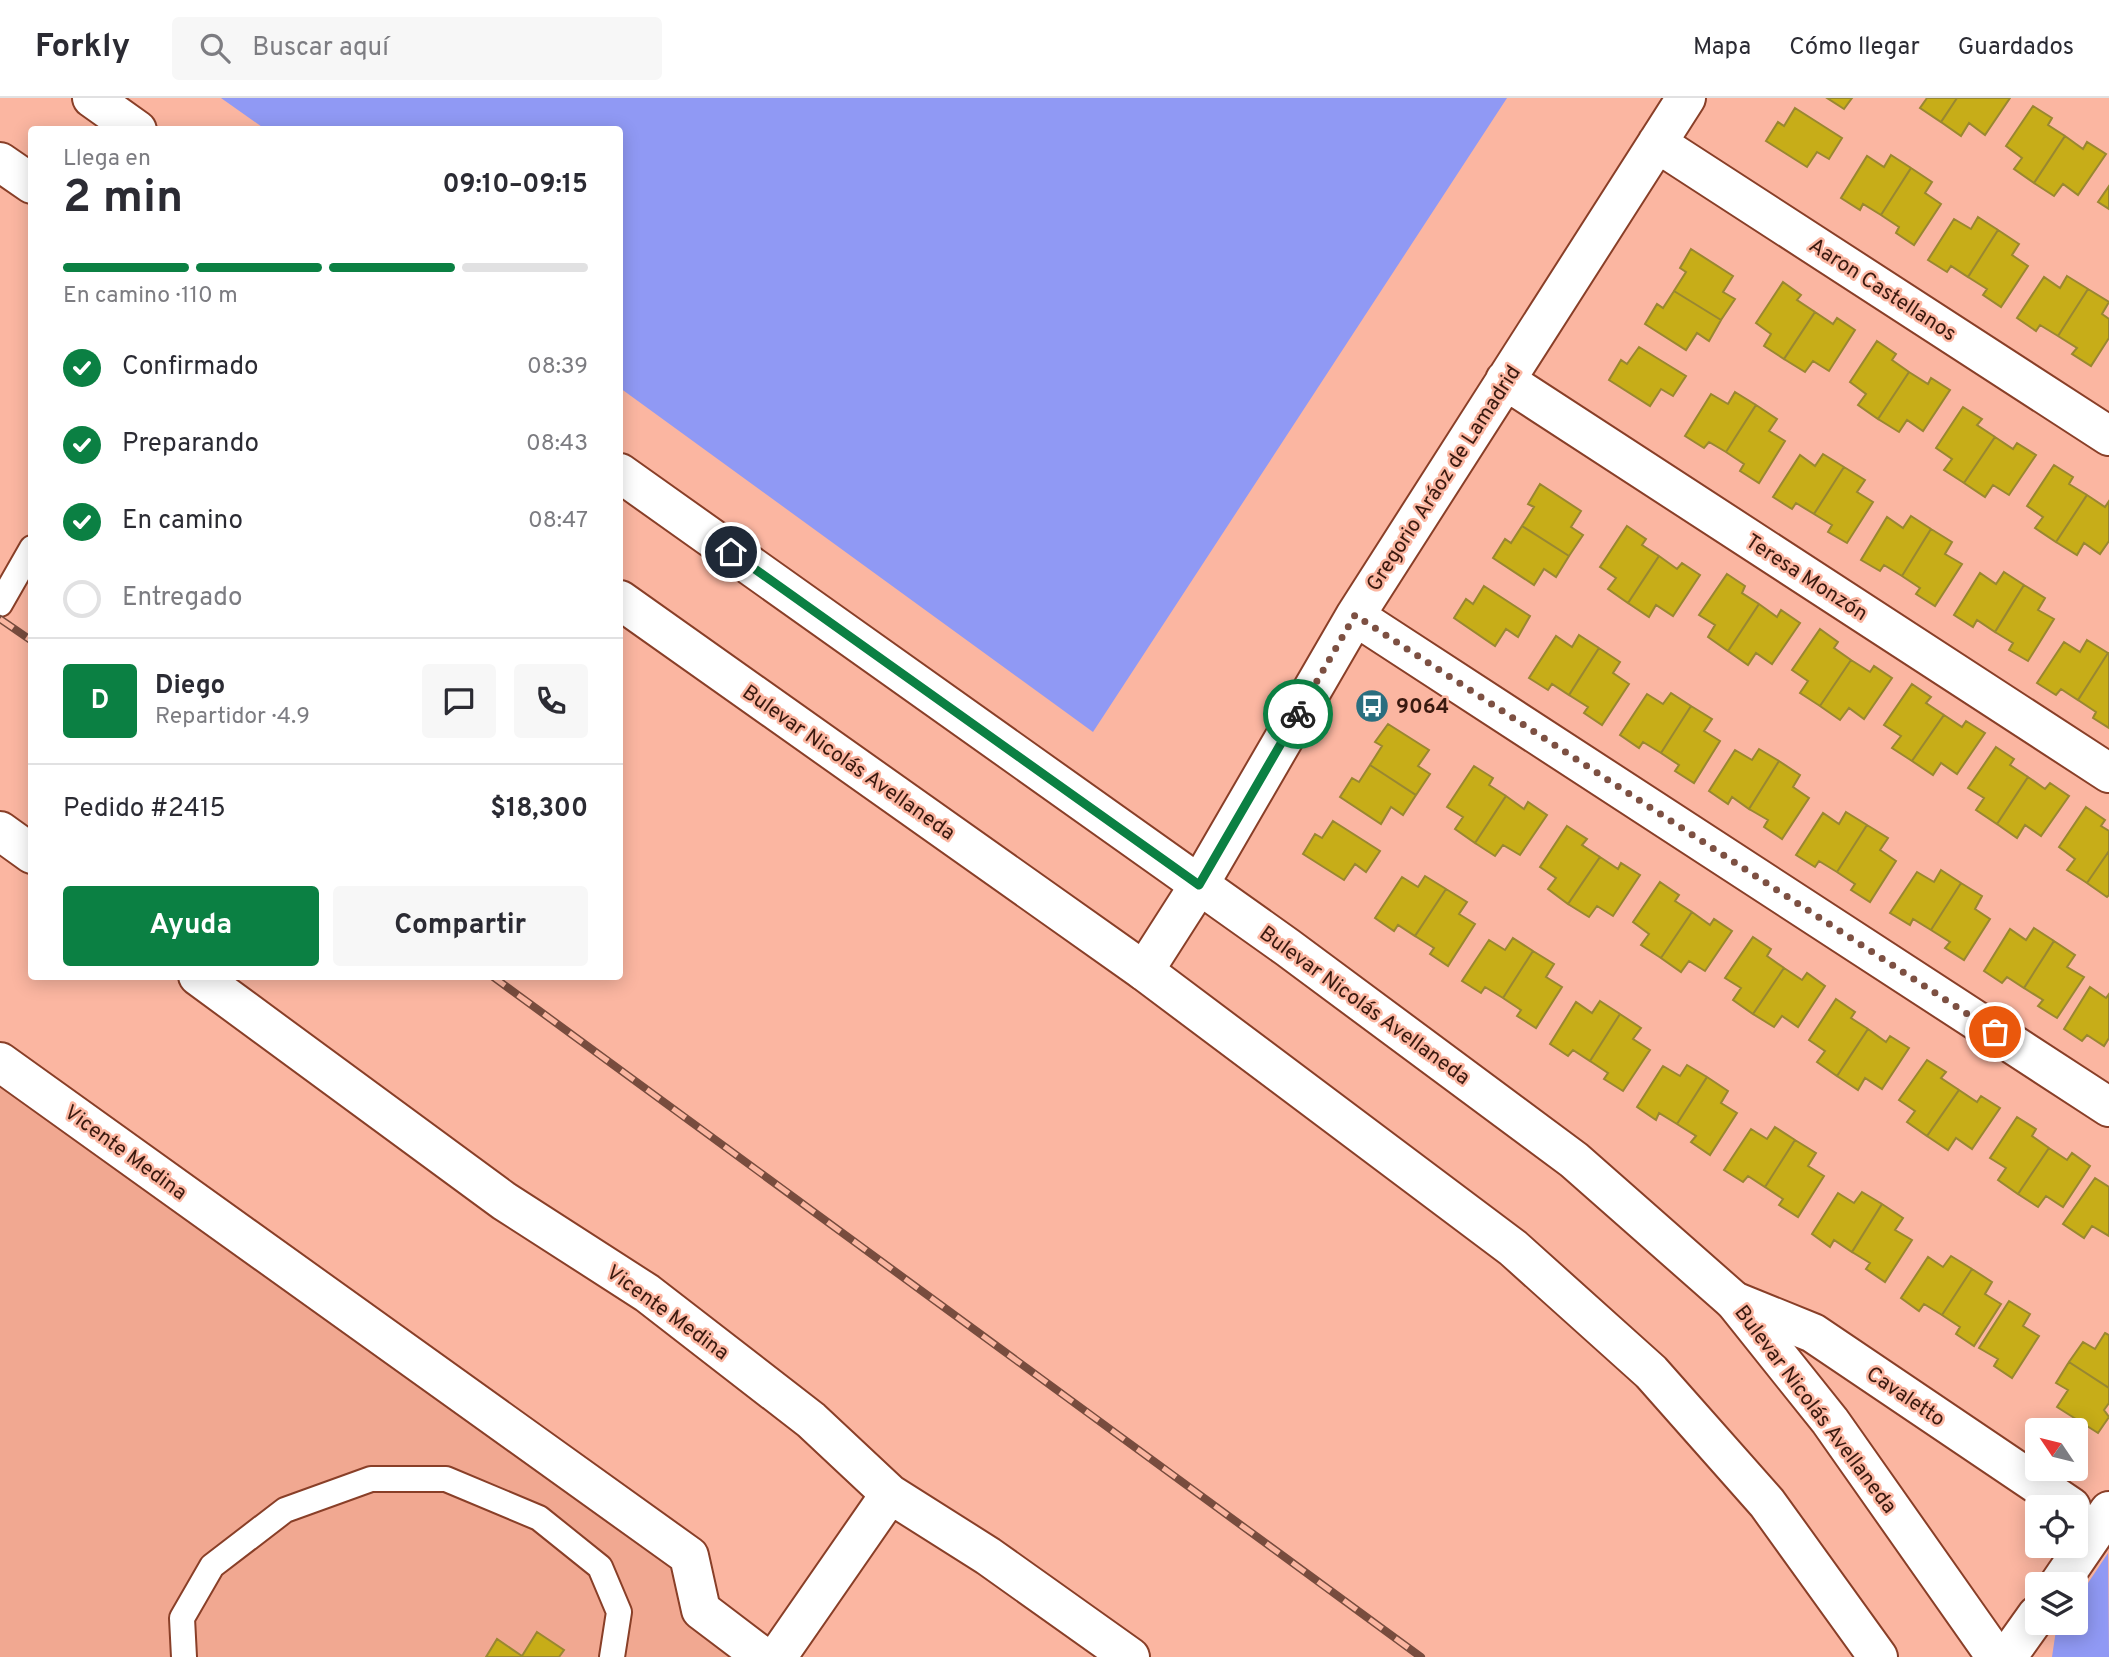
<!DOCTYPE html>
<html lang="es">
<meta charset="utf-8">
<style>
body{margin:0;font-family:Overpass,sans-serif;background:#f7f7f7;color:#2b2b33;height:100vh;display:flex;flex-direction:column;font-size:26px;white-space:nowrap}
*{box-sizing:border-box;margin:0}
p{font-size:23px;color:#7c7c81}
.icon{flex:none;width:38px;height:38px;fill:none;stroke:currentColor;stroke-width:2;stroke-linecap:round;stroke-linejoin:round}
.map{position:relative;flex:1;overflow:hidden}
.drawer{position:absolute;left:28px;top:28px;width:595px;height:854px;display:flex;flex-direction:column;background:#fff;border-radius:7px;box-shadow:0 4px 18px #0003}
.drawer>*{flex:none}
.needle{width:46px;rotate:305deg}
.tools{position:absolute;left:2025px;top:1320px;display:grid;gap:14px}
.tools a{display:grid;place-items:center;width:63px;height:63px;border-radius:7px;background:#fff;box-shadow:0 4px 18px #0003;font-size:35px}
.pin{position:absolute;display:grid;place-items:center;width:60px;height:60px;color:#fff;margin:-30px;border:4px solid #fff;border-radius:50%;box-shadow:0 2px 7px #0007}
.courier{position:absolute;display:grid;place-items:center;width:70px;height:70px;margin:-35px;border:5px solid #0b8043;border-radius:50%;background:#fff;color:#222;box-shadow:0 2px 9px #0007}
.headline em{font-style:normal;font-weight:700}
.headline div{display:flex;flex-direction:column-reverse}
.headline{display:flex;align-items:center;justify-content:space-between;height:119px;padding:0 35px}
h1{font-size:46px;font-weight:700;line-height:52px}
.bar{display:grid;grid-template-columns:repeat(4,1fr);gap:10px 7px;align-content:center;height:84px;padding:0 35px}
.bar i{height:9px;border-radius:5px;background:#e1e1e2}
.bar .current{background:#0b8043}
.bar p{grid-column:span 4}
.line{display:flex;align-items:center;gap:18px;padding:0 35px;border-top:2px solid #e1e1e2}
.line div{flex:1}
.round{display:grid;place-items:center;flex:none;width:74px;height:74px;border-radius:7px;background:#f7f7f7}
ol{padding:0 35px;list-style:none}
li{display:flex;align-items:center;gap:21px;height:77px}
li p{margin-inline-start:auto}
li .icon{padding:7px;border-radius:50%;background:#0b8043;color:#fff;stroke-width:4}
li:last-child{color:#7c7c81}
li i{width:38px;height:38px;border:4px solid #e1e1e2;border-radius:50%}
.primary-button{display:flex;gap:14px;margin-top:auto;padding:14px 35px}
.primary-button a{flex:1;height:80px;border-radius:7px;background:#0b8043;color:#fff;font-size:28px;font-weight:700;line-height:80px;text-align:center}
.primary-button a+a{background:#f7f7f7;color:#2b2b33}
header{display:flex;align-items:center;gap:42px;box-sizing:border-box;height:98px;padding:0 35px;background:#fff;border-bottom:2px solid #e1e1e2}
header strong{font-size:33px}
nav{display:flex;gap:38px;margin-inline-start:auto;font-size:24px}
.search{width:490px;height:63px;background:#f7f7f7;display:flex;align-items:center;gap:18px;box-sizing:border-box;padding:0 24px;border-radius:7px;color:#7c7c81;font-size:26px}
.map>svg:first-child{display:block}
.built{fill:#f1a891}
.green{fill:#9099f4}
.building{fill:#c7ad18;stroke:#998731;stroke-width:2}
.lines{fill:none;stroke-linecap:round;stroke-linejoin:round}
.lane-casing{stroke:#893f28;stroke-width:28}
.street-casing{stroke:#893f28;stroke-width:42}
.secondary-casing{stroke:#893f28;stroke-width:42}
.lane{stroke:#fff;stroke-width:24}
.street{stroke:#fff;stroke-width:38}
.secondary{stroke:#fff;stroke-width:38}
.rail-casing{stroke:#784c3e;stroke-width:8}
.rail{stroke:#fbb6a1;stroke-width:5;stroke-dasharray:16;stroke-linecap:butt}
.done{stroke:#7d5042;stroke-width:7;stroke-dasharray:0 12.6}
.route{stroke:#0b8043;stroke-width:9}
.labels{text-anchor:middle;stroke-width:5;stroke-linejoin:round;paint-order:stroke}
.street-label{font-size:21px;fill:#39190f;stroke:#fbb6a1}
.poi-label{font-size:21px;font-weight:bold;fill:#39190f;stroke:#fbb6a1;text-anchor:start}
</style>
<header>
<strong>Forkly</strong>
<div class="search"><svg class="icon" aria-label="search" viewBox="0 0 24 24"><circle cx="10" cy="10" r="6"/><path d="M15 15l6 6"/></svg>Buscar aquí</div>
<nav><a>Mapa</a><a>Cómo llegar</a><a>Guardados</a></nav>
</header>
<div class="map">
<svg width="2109" height="1559" viewBox="0 0 2109 1559">
<rect width="100%" height="100%" fill="#fbb6a1"/>
<!-- built -->
<path class="built" d="M0 964 689 1458 701 1512 763 1559H0Z"/>
<!-- green -->
<path class="green" d="M221 0H1507L1093 634 620 290V32L265 31Z
M2108 1455 2109 1559H2052L2056 1532 2062 1524H2076V1503Z"/>
<!-- building -->
<path class="building" d="M1827 0H1852L1844 11Z
M1927 0H1957L1941 24 1920 10Z
M1957 0H2010L1985 37 1969 25 1961 38 1941 24Z
M2033 8 2052 20 2048 27 2065 38 2034 85 2014 71 2022 60 2006 48Z
M1795 10 1842 40 1829 61 1817 54 1807 69 1766 43 1778 24 1784 28Z
M2065 38 2083 51 2087 44 2106 56 2078 97 2063 86 2054 98 2034 85Z
M1891 57 1911 70 1881 117 1863 106 1860 112 1841 100 1867 58 1884 69Z
M1911 70 1932 84 1925 95 1941 106 1914 147 1896 135 1899 129 1881 117Z
M2109 88V111L2098 104Z
M1978 119 1998 132 1968 179 1951 168 1947 174 1928 162 1954 121 1971 131Z
M1998 132 2019 146 2012 157 2028 168 2001 209 1983 197 1987 191 1968 179Z
M1691 151 1733 178 1723 194 1735 201 1721 222 1674 193 1686 174 1680 170Z
M2067 178 2088 191 2058 238 2040 227 2036 233 2017 220 2044 179 2060 190Z
M1783 184 1801 197 1797 202 1815 214 1784 261 1764 248 1771 236 1756 225Z
M2088 191 2109 204 2102 216 2109 221V240L2091 268 2072 256 2077 250 2058 238Z
M1674 193 1721 222 1709 243 1697 235 1686 252 1645 226 1657 206 1663 210Z
M1815 214 1833 226 1837 220 1855 232 1829 273 1813 263 1805 274 1784 261Z
M1877 243 1896 256 1892 262 1909 274 1878 321 1858 307 1866 296 1850 284Z
M1639 249 1686 278 1673 298 1661 291 1650 308 1609 282 1621 262 1627 266Z
M1909 274 1928 286 1931 280 1950 292 1923 333 1907 322 1899 334 1878 321Z
M1735 294 1756 307 1726 354 1709 344 1704 350 1685 338 1711 296 1728 306Z
M1756 307 1777 321 1769 333 1785 343 1759 385 1740 373 1744 366 1726 354Z
M1963 309 1982 321 1977 327 1995 339 1964 385 1944 372 1952 361 1936 350Z
M1995 339 2013 351 2017 345 2036 357 2009 397 1993 387 1985 399 1964 385Z
M1823 356 1844 369 1814 416 1796 405 1792 411 1773 399 1800 357 1815 368Z
M2054 367 2073 379 2069 386 2087 397 2056 444 2035 430 2043 419 2027 408Z
M1844 369 1865 382 1857 394 1873 404 1847 445 1828 434 1832 427 1814 416Z
M1540 386 1581 413 1571 429 1583 437 1569 458 1522 428 1534 409 1528 406Z
M2087 397 2105 409 2109 403V443L2100 456 2084 445 2077 457 2056 444Z
M1911 418 1931 431 1902 478 1884 467 1880 473 1861 462 1887 419 1903 430Z
M1522 428 1569 458 1556 479 1544 471 1534 487 1493 460 1505 441 1511 445Z
M1627 428 1646 441 1642 447 1659 458 1628 505 1608 491 1616 480 1600 469Z
M1931 431 1952 444 1945 456 1962 466 1935 508 1916 496 1920 490 1902 478Z
M1659 458 1677 471 1682 465 1700 477 1673 518 1656 507 1649 519 1628 505Z
M2004 474 2024 487 1995 534 1977 522 1973 529 1954 517 1980 475 1996 486Z
M1727 476 1745 488 1742 495 1759 506 1728 553 1708 539 1715 527 1699 517Z
M2024 487 2045 500 2038 512 2054 521 2028 563 2009 552 2013 545 1995 534Z
M1484 488 1530 518 1518 539 1506 531 1495 548 1454 520 1466 501 1473 506Z
M1759 506 1777 519 1781 512 1800 525 1772 566 1756 555 1748 567 1728 553Z
M1820 531 1838 544 1834 550 1851 562 1820 608 1800 595 1808 583 1792 572Z
M1579 537 1599 550 1569 597 1552 586 1548 592 1529 580 1556 538 1572 549Z
M2087 542 2108 555 2078 602 2061 591 2056 597 2037 585 2064 544 2080 554Z
M1599 550 1620 564 1613 575 1629 586 1602 627 1584 615 1588 609 1569 597Z
M2108 555H2109V630L2093 620 2096 614 2078 602Z
M1851 562 1870 574 1874 568 1892 580 1864 621 1849 610 1840 622 1820 608Z
M1912 586 1931 599 1926 605 1944 617 1912 663 1892 650 1901 638 1884 627Z
M1671 595 1691 608 1661 655 1643 644 1639 650 1620 637 1647 596 1663 606Z
M1691 608 1712 621 1704 633 1720 643 1694 685 1675 673 1679 667 1661 655Z
M1944 617 1962 629 1966 623 1985 635 1957 676 1941 665 1933 677 1912 663Z
M1388 626 1429 652 1418 668 1430 676 1416 697 1370 667 1382 648 1375 644Z
M1996 649 2014 661 2010 667 2028 679 1997 726 1976 712 1984 700 1968 690Z
M1759 651 1779 663 1749 711 1732 699 1728 706 1709 693 1735 652 1752 662Z
M1779 663 1800 677 1793 689 1809 700 1782 741 1764 729 1768 722 1749 711Z
M1370 667 1416 697 1403 717 1391 709 1381 726 1340 699 1352 680 1359 684Z
M1474 668 1493 680 1489 687 1506 698 1475 745 1455 731 1463 719 1447 709Z
M2028 679 2045 691 2050 685 2069 698 2041 738 2025 727 2017 740 1997 726Z
M1506 698 1524 711 1528 704 1547 717 1520 757 1503 747 1495 758 1475 745Z
M2086 709 2105 722 2101 728 2109 733V753L2087 785 2067 772 2075 761 2059 749Z
M1846 714 1867 727 1837 774 1819 763 1815 769 1796 757 1823 715 1839 726Z
M1333 723 1380 753 1366 774 1355 766 1344 782 1303 756 1315 736 1322 740Z
M1867 727 1888 740 1880 752 1896 763 1870 804 1851 792 1855 786 1837 774Z
M1567 728 1587 741 1582 747 1600 759 1568 806 1548 791 1556 780 1540 769Z
M2109 753V797L2107 799 2087 785Z
M1600 759 1618 771 1621 765 1640 777 1613 818 1597 808 1589 819 1568 806Z
M1941 772 1961 785 1931 832 1913 821 1910 827 1890 815 1917 774 1934 784Z
M1425 778 1446 791 1415 838 1398 827 1394 833 1375 820 1402 779 1418 789Z
M1660 784 1679 797 1675 803 1692 814 1661 860 1641 847 1649 836 1633 824Z
M1961 785 1982 798 1975 811 1990 821 1964 862 1945 850 1950 844 1931 832Z
M1446 791 1467 804 1459 816 1475 826 1448 868 1430 856 1434 850 1415 838Z
M1692 814 1710 827 1714 821 1732 833 1705 873 1689 863 1681 874 1661 860Z
M2034 830 2054 843 2024 890 2007 879 2002 885 1984 873 2010 831 2026 842Z
M1753 839 1771 851 1767 858 1784 870 1753 916 1733 902 1741 890 1725 880Z
M1513 840 1533 853 1503 900 1485 889 1481 895 1462 883 1489 842 1505 852Z
M2054 843 2075 857 2067 869 2084 879 2057 920 2038 908 2043 902 2024 890Z
M1533 853 1554 866 1546 879 1562 889 1536 930 1517 918 1521 912 1503 900Z
M1784 870 1802 882 1807 875 1825 888 1798 929 1782 918 1774 929 1753 916Z
M2090 889 2106 900 2109 896V940L2104 948 2087 937 2082 943 2064 931Z
M1836 901 1855 914 1851 920 1868 931 1837 978 1817 964 1825 953 1809 942Z
M1600 903 1620 916 1590 963 1573 952 1568 958 1550 946 1576 904 1592 915Z
M1620 916 1641 930 1633 941 1650 952 1623 993 1604 981 1608 975 1590 963Z
M1868 931 1886 944 1890 938 1909 950 1882 991 1865 980 1858 992 1837 978Z
M1927 962 1946 974 1941 980 1959 992 1927 1038 1907 1024 1915 1013 1899 1002Z
M1687 967 1707 979 1677 1026 1659 1015 1656 1022 1637 1009 1663 968 1680 978Z
M1707 979 1728 993 1721 1005 1737 1015 1710 1057 1691 1044 1696 1038 1677 1026Z
M1959 992 1977 1004 1981 998 2000 1010 1972 1051 1956 1040 1948 1052 1927 1038Z
M2017 1019 2036 1031 2032 1038 2049 1050 2018 1096 1998 1082 2006 1070 1990 1060Z
M1775 1029 1795 1042 1765 1089 1748 1078 1743 1084 1724 1072 1751 1031 1767 1041Z
M1795 1042 1816 1055 1808 1068 1824 1078 1798 1119 1779 1107 1783 1101 1765 1089Z
M2049 1050 2067 1062 2072 1055 2090 1068 2063 1109 2046 1098 2038 1109 2018 1096Z
M2095 1080 2109 1089V1138L2092 1128 2084 1140 2063 1126Z
M1862 1094 1882 1106 1852 1154 1834 1142 1830 1149 1812 1136 1838 1095 1854 1105Z
M1882 1106 1903 1120 1895 1132 1912 1142 1885 1184 1866 1171 1870 1165 1852 1154Z
M1951 1158 1972 1171 1942 1217 1924 1206 1919 1213 1901 1200 1928 1159 1943 1169Z
M1972 1171 1992 1184 1985 1196 2001 1206 1974 1248 1956 1236 1960 1229 1942 1217Z
M2009 1203 2030 1216 2023 1228 2039 1238 2012 1280 1994 1268 1998 1261 1979 1250Z
M2105 1235 2109 1237V1290L2069 1264 2083 1244 2095 1251Z
M2069 1264 2109 1290V1305L2104 1312 2109 1319 2098 1335 2057 1309 2068 1292 2056 1285Z
M537 1534 564 1552 559 1559H486L497 1541 522 1558Z"/>
<g class="lines">
<!-- lane casing -->
<g class="lane-casing">
<path id="lane" d="M0 506 32 450
M184 1559 182 1520 212 1468 285 1412 371 1381H446L539 1420 600 1469 619 1514 612 1559"/>
</g>
<!-- street casing -->
<g class="street-casing">
<path id="street" d="M1657 45 2109 338
M1505 282 2109 675
M1355 518 2109 1009
M0 733 32 756
M1144 873 1199 787 1355 518 1686 0
M198 878 504 1103 647 1195 811 1322 890 1396 988 1458 1130 1559
M0 964 689 1458 701 1512 763 1559
M1734 1203 1813 1235 2071 1409
M2059 1486 2109 1413
M777 1559 890 1396
M2007 1559 2037 1517"/>
</g>
<!-- secondary casing -->
<g class="secondary-casing">
<path id="secondary" d="M92 0 137 32
M0 64 32 86
M620 375 1287 849 1574 1062 1734 1203 1830 1323 1996 1559
M620 502 1144 873 1513 1150 1651 1274 1767 1405 1878 1559"/>
</g>
<!-- lane -->
<use href="#lane" class="lane"/>
<!-- street -->
<use href="#street" class="street"/>
<!-- secondary -->
<use href="#secondary" class="secondary"/>
<!-- rail casing -->
<g class="rail-casing">
<path id="rail" d="M0 521 32 543
M492 878 1421 1559"/>
</g>
<!-- rail -->
<use href="#rail" class="rail"/>
</g>
<g class="lines">
<!-- done -->
<path class="done" d="M1298 616 1355 517 1995 934"/>
<!-- route -->
<path class="route" d="M731 454 1199 787 1298 616"/>
</g>
<!-- icons -->
<defs>
<g id="bus-disc" transform="scale(1.75)"><circle r="9.5" fill="#2a6e7f" stroke="#fbb6a1"/><path d="M-5-6H5V4H4V6H2V4H-2V6H-4V4H-5ZM-3.5-4V0h7V-4ZM-3.5 1.2v1.5H-2V1.2ZM2 1.2v1.5H3.5V1.2Z" fill="#fff"/></g>
</defs>
<g fill-rule="evenodd">
<use href="#bus-disc" x="1372" y="608"/>
</g>
<g class="labels">
<!-- street labels -->
<g class="street-label">
<text transform="translate(1883 191) rotate(33)" y="7">Aaron Castellanos</text>
<text transform="translate(1443 380) rotate(-57)" y="7">Gregorio Aráoz de Lamadrid</text>
<text transform="translate(1807 479) rotate(33)" y="7">Teresa Monzón</text>
<text transform="translate(849 664) rotate(35)" y="7">Bulevar Nicolás Avellaneda</text>
<text transform="translate(1365 907) rotate(36)" y="7">Bulevar Nicolás Avellaneda</text>
<text transform="translate(126 1054) rotate(36)" y="7">Vicente Medina</text>
<text transform="translate(668 1214) rotate(36)" y="7">Vicente Medina</text>
<text transform="translate(1906 1298) rotate(34)" y="7">Cavaletto</text>
<text transform="translate(1816 1311) rotate(53)" y="7">Bulevar Nicolás Avellaneda</text>
</g>
<!-- poi labels -->
<g class="poi-label">
<text x="1396" y="615">9064</text>
</g>
</g>
</svg>
<div class="tools">
<a><svg class="needle" viewBox="-14 -14 28 28"><path d="M0-13l5 13h-10z" fill="#e53935"/><path d="M0 13l5-13h-10z" fill="#7c7c81"/></svg></a>
<a><svg class="icon" aria-label="locate" viewBox="0 0 24 24"><circle cx="12" cy="12" r="6"/><path d="M12 2v4M12 18v4M2 12h4M18 12h4"/></svg></a>
<a><svg class="icon" aria-label="layers" viewBox="0 0 24 24"><path d="M12 4l9 5-9 5-9-5zM3 14l9 5 9-5"/></svg></a>
</div>
<div class="pin" style="left:1995px;top:934px;background:#ea580c"><svg class="icon" aria-label="bag" viewBox="0 0 24 24"><path d="M5 8h14l-1 12H6zM9 8a3 3 0 0 1 6 0"/></svg></div>
<div class="pin" style="left:731px;top:454px;background:#1f2937"><svg class="icon" aria-label="home" viewBox="0 0 24 24"><path d="M3 11l9-7 9 7M6 9v11h12V9"/></svg></div>
<div class="courier" style="left:1298px;top:616px"><svg class="icon" aria-label="bike" viewBox="0 0 24 24"><circle cx="6" cy="16" r="4"/><circle cx="18" cy="16" r="4"/><path d="M6 16l4-8h5l3 8M10 8l3 8H6M13 5h3"/></svg></div>
<section class="drawer">
<div class="headline"><div><h1>2 min</h1><p>Llega en</p></div><em>09:10–09:15</em></div>
<div class="bar"><i class="current"></i><i class="current"></i><i class="current"></i><i></i><p>En camino · 110 m</p></div>
<ol>
<li><svg class="icon" aria-label="check" viewBox="0 0 24 24"><path d="M5 12l5 5 9-10"/></svg>Confirmado<p>08:39</p></li>
<li><svg class="icon" aria-label="check" viewBox="0 0 24 24"><path d="M5 12l5 5 9-10"/></svg>Preparando<p>08:43</p></li>
<li><svg class="icon" aria-label="check" viewBox="0 0 24 24"><path d="M5 12l5 5 9-10"/></svg>En camino<p>08:47</p></li>
<li><i></i>Entregado</li>
</ol>
<div class="line" style="height:126px"><b class="round" style="background:#0b8043;color:#fff">D</b><div><b>Diego</b><p>Repartidor · 4.9</p></div><a class="round"><svg class="icon" aria-label="chat" viewBox="0 0 24 24"><path d="M4 5h16v11H9l-5 4z"/></svg></a><a class="round"><svg class="icon" aria-label="phone" viewBox="0 0 24 24"><path d="M5 4h4l2 5-3 2q2 4 5 5l2-3 5 2v4C11 20 4 13 5 4z"/></svg></a></div>
<div class="line" style="height:91px"><div>Pedido #2415</div><b>$18,300</b></div>
<div class="primary-button"><a>Ayuda</a><a>Compartir</a></div>
</section>
</div>
